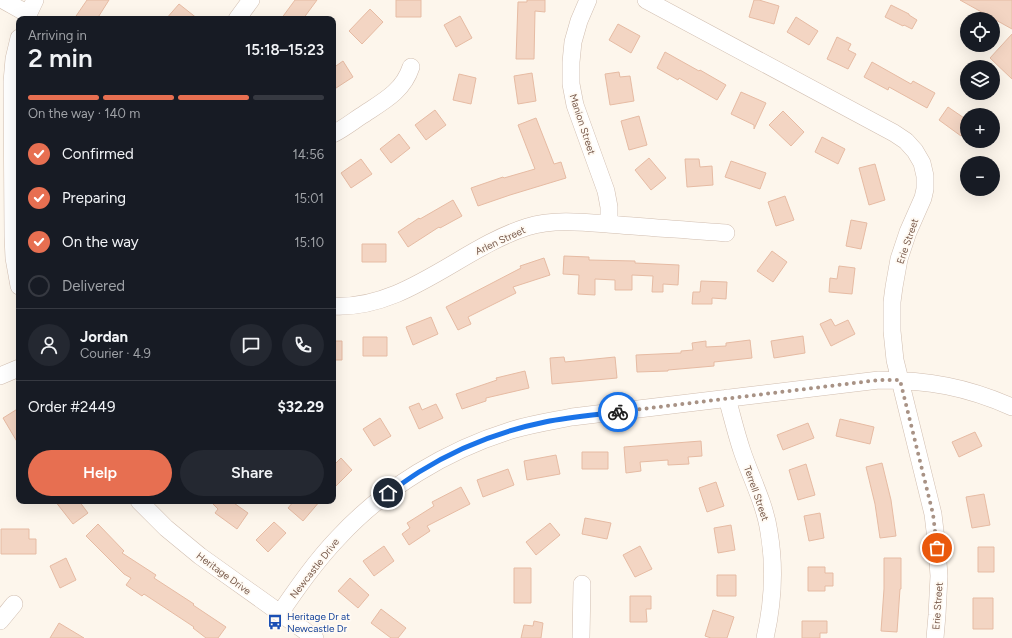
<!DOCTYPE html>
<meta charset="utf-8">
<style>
body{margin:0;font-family:Figtree,sans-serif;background:#242831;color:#f1f3f6;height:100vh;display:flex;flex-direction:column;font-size:15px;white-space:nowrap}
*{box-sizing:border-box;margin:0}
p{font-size:13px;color:#9ea1a6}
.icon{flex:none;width:22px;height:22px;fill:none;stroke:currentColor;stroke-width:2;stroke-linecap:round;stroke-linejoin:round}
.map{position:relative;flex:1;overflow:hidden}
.panel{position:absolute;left:16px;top:16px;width:320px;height:488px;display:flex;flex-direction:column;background:#171b24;border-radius:8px;box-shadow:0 4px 16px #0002}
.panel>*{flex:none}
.tools{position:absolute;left:960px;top:12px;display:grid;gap:8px}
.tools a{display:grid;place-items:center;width:40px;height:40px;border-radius:50%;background:#171b24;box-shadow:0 4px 16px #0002;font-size:20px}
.pin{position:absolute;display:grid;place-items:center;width:34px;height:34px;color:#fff;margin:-17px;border:2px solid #fff;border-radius:50%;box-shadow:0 1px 4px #0007}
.courier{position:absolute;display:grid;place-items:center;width:40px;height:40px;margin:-20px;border:3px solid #1a73e8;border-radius:50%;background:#fff;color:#222;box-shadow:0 1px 5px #0007}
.head em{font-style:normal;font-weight:600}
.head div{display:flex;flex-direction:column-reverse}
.head{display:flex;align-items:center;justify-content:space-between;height:68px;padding:0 12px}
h1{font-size:26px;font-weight:600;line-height:30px}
.bar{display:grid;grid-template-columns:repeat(4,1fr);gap:6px 4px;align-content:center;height:48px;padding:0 12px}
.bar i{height:5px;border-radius:3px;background:#363941}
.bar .active{background:#e76f51}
.bar p{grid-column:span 4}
.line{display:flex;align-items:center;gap:10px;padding:0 12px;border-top:1px solid #363941}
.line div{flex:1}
.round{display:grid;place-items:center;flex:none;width:42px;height:42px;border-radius:21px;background:#242831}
ol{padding:0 12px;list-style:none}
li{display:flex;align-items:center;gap:12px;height:44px}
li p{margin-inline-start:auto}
li .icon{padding:4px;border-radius:50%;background:#e76f51;color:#fff;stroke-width:4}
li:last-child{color:#9ea1a6}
li i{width:22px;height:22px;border:2px solid #363941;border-radius:50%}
.action{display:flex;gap:8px;margin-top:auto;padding:8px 12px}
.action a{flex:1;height:46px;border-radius:24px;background:#e76f51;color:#fff;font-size:16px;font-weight:600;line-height:46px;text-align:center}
.action a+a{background:#242831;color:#f1f3f6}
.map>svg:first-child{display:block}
.building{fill:#f3d5c3;stroke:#e6bba3}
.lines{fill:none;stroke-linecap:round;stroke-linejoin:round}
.minor-casing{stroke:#d1beb0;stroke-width:18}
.minor{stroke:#fff;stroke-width:17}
.done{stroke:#a89285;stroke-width:4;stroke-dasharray:0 7.2}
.route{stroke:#1a73e8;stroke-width:5}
.labels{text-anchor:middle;stroke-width:3.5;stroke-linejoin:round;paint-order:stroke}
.street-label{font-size:10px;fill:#7a5c4d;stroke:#fffaf3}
.transit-label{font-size:10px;fill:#164399;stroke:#fffaf3;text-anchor:start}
</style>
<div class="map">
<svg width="1012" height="638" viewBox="0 0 1012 638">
<rect width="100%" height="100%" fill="#fdf6ec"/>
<!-- building -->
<path class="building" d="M87 0H109L97 19H74Z
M295 0H317L303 19H281Z
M396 0H421V17H396Z
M527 0H545V12L535 11 534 59H516L518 2H527Z
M754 0H759L779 6 774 24 749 17Z
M960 0H1012V29Z
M179 4 198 19H166Z
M891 5 909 14V15L917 20 912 29 904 25 903 26 885 17Z
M370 9 383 22 362 44 349 31Z
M460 16 472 38 456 47 444 25Z
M796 17 818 31 809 45 787 32Z
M618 24 640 36 631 53 609 40Z
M1012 34V79L990 58Z
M837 37 851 44 848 50 856 54 848 69 827 59Z
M665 52 699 71 700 70 726 85 717 100 679 78 678 80 657 68Z
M343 61 353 77 333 90V68Z
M872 62 911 84 913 81 935 93 927 108 889 87 888 90 864 77Z
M619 72 620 77 630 76 634 101 610 105 605 74Z
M532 73 536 101 518 104 514 76Z
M459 74 476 78 471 104 453 100Z
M741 92 766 103 754 129V125L731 114Z
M948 107 967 120V128L961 136 939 120Z
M435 110 446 125 426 140 415 125Z
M783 111 804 132 791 146 769 125Z
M639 116 647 145 629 150 621 121Z
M536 118 554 164 561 162 566 178 510 195 478 206 471 188 503 177 504 178 535 169 518 125Z
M399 134 410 148 391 163 380 149Z
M822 137 845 149 838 164 815 152Z
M649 158 666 178 651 190 635 170Z
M361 159 372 174 351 188 341 173Z
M685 159H699L700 167 712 166 713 185 687 187Z
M731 161 766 173 760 189 725 177Z
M875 164 885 200 869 205 859 168Z
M785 196 794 220 776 226 768 202Z
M453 200 462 216 440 228 439 227 408 247 398 232 419 218 420 219Z
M851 220 867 223 861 249 846 246Z
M362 244H386V262H362Z
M772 251 787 262 773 282 757 271Z
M564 256 589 257V260L635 261V263L679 265 678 285 663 284V292H652L653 276 632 275V290H615V280L595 279V295L578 294 579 275 563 274Z
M544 258 550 275 513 287 516 293 468 317 471 324 458 330 446 307 521 268 520 266Z
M839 266 855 268 852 294 829 292 830 278 837 279Z
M701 281 727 282 726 299 712 298V304H692L693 292H700Z
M431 317 438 334 413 345 406 327Z
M831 319 835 326 848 320 855 334 831 346 820 324Z
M803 336 805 353 774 358 771 341Z
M363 337H387V356H363Z
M750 340 752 358 714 362V366L668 370V371L637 372 636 355 681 353V351L693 350 692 343 706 341V347L726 346V343Z
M333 341H342V360H333Z
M564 357 565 362 615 357 617 378 552 384 550 358Z
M525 371 529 388 486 398V401L462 409 456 394 497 380 496 378Z
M419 403 422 410 436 404 443 418 419 429 409 407Z
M19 408V445L3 418Z
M380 418 391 436 374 446 363 429Z
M840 419 874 427 870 444 836 436Z
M808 423 814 438 783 450 777 435Z
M975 432 982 446 959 457 952 442Z
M701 441 702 456 688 457 689 464 668 465V460L640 462 641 471 626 473 624 447Z
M582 452H608V469H582Z
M556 455 560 474 527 480 524 461Z
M341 458 352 470 333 489V466Z
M882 463 891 500 896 536 880 538 875 504 866 467Z
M806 464 815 495 798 500 789 470Z
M508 469 514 485 483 497 477 480Z
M716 482 724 506 707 512 699 488Z
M461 487 470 504 427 526 430 531 409 545 402 534 410 528 407 523 434 506 432 502Z
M984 494 990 525 972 528 966 497Z
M55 501H79L88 513 73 524Z
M210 501H231L248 513 237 529 215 513 218 509Z
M294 501H320L303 521 288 508Z
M820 513 824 538 809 541 804 516Z
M585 518 611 523 607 539 582 534Z
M274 522 286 533 268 552 256 540Z
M550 523 560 535 536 555 526 542Z
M98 524 124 551 122 553 156 575 154 578 194 604 193 605 226 627 218 638H206L193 628 194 627 144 594 142 596 126 585 131 578 124 574 86 536Z
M731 525 735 550 718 553 714 528Z
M1 529H29V539H36V554H1Z
M384 546 394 561 374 576 363 561Z
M640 546 652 569 635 577 623 555Z
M978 547H994V572H978Z
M66 558 76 580 60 588 50 566Z
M884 558H901V589H900L897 632 881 631 884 589Z
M808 567H825V573H833V586H825V591H808Z
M514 568H531V603H514Z
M717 575H736V596H717Z
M350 578 369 595 358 608 338 591Z
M630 596H651V609H646L647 622H630Z
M973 598H993V629H973Z
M381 609 406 628 398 638H391L371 623Z
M713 610 734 617 727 638H711L705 636Z
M534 621 543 623 541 638H521L524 625 533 626Z
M802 621H827V633H820V638H802Z
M59 623 84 638H50Z"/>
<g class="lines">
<!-- minor casing -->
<g class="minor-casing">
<path id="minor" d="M3 0 28 14
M588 0 579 21 573 42 571 62V84L575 105 606 191 609 207V224
M646 0 894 133 906 141 915 151 922 163 925 176V189L923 198 908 232 899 259 894 287 892 302V331L895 360 933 514 937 548 939 576 937 615 935 638
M26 19 35 0
M237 19 251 0
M19 38 14 59 12 82 13 236 14 258 19 286
M333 134C343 129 352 122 361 116 382 102 403 92 411 67
M333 306C405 310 461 248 527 227 556 218 590 223 620 225 655 228 690 230 726 233
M0 376 19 368
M727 398C732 416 736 433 742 451 751 478 765 504 769 532 775 567 773 603 765 638
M139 501 166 528 200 556 315 638
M280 613C298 587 316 561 338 538 384 488 447 450 512 430 532 424 552 421 572 417L879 380C928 380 967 387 1012 407
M0 621 14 604
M581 638 582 584"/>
</g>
<!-- minor -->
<use href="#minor" class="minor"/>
</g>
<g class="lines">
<!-- done -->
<path class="done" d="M618 412 879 380H900L933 514 937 548"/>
<!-- route -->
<path class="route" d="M388 493C399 486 408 479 419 472 457 448 501 431 545 422 569 417 594 415 618 412"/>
</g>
<!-- icons -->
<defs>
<g id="bus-bare" transform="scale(1.2)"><path d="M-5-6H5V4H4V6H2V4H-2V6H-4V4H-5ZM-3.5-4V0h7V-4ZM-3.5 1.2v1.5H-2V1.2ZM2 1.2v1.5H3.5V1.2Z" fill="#1a4fb4" stroke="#fffaf3" stroke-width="2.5" paint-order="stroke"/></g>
</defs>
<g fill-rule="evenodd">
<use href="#bus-bare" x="275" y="622"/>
</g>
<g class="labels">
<!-- street labels -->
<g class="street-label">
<text transform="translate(583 124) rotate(72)" y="4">Manion Street</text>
<text transform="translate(500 240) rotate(-25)" y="4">Arlen Street</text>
<text transform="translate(907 241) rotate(-71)" y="4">Erie Street</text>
<text transform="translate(757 493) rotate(71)" y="4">Terrell Street</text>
<text transform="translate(314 568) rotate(-52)" y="4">Newcastle Drive</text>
<text transform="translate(224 573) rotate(36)" y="4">Heritage Drive</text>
<text transform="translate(937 606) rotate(-86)" y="4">Erie Street</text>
</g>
<!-- transit labels -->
<g class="transit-label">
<text x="287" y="620">Heritage Dr at<tspan x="287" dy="12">Newcastle Dr</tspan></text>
</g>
</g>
</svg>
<div class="tools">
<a><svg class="icon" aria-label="locate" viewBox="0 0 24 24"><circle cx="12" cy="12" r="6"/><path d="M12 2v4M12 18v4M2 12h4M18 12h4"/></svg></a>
<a><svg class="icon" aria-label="layers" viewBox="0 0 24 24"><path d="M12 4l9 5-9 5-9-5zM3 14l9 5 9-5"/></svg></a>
<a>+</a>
<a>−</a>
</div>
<div class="pin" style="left:937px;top:548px;background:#ea580c"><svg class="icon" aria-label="bag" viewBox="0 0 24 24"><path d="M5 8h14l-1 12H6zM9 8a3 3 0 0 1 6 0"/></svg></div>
<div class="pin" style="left:388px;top:493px;background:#1f2937"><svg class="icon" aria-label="home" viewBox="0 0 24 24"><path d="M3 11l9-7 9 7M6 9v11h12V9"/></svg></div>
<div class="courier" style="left:618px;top:412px"><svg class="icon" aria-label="bike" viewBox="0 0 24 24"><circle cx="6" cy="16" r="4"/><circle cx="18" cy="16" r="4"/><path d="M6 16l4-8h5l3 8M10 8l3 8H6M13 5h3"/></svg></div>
<section class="panel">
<div class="head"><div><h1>2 min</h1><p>Arriving in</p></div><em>15:18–15:23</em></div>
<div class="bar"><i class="active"></i><i class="active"></i><i class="active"></i><i></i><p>On the way · 140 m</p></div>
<ol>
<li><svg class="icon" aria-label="check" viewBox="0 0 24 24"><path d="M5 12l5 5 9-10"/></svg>Confirmed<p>14:56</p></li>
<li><svg class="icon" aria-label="check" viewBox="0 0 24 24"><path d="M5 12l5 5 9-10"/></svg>Preparing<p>15:01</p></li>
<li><svg class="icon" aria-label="check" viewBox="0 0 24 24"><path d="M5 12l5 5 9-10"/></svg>On the way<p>15:10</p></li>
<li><i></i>Delivered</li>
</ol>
<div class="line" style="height:72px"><a class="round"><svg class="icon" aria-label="person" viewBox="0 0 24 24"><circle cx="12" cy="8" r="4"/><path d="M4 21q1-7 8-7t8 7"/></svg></a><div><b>Jordan</b><p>Courier · 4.9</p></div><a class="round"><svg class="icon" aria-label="chat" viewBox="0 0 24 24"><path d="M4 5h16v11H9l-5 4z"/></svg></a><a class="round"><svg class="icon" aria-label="phone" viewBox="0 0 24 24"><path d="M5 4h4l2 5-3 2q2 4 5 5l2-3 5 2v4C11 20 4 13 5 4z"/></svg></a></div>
<div class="line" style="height:52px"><div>Order #2449</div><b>$32.29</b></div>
<div class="action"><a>Help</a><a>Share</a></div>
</section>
</div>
